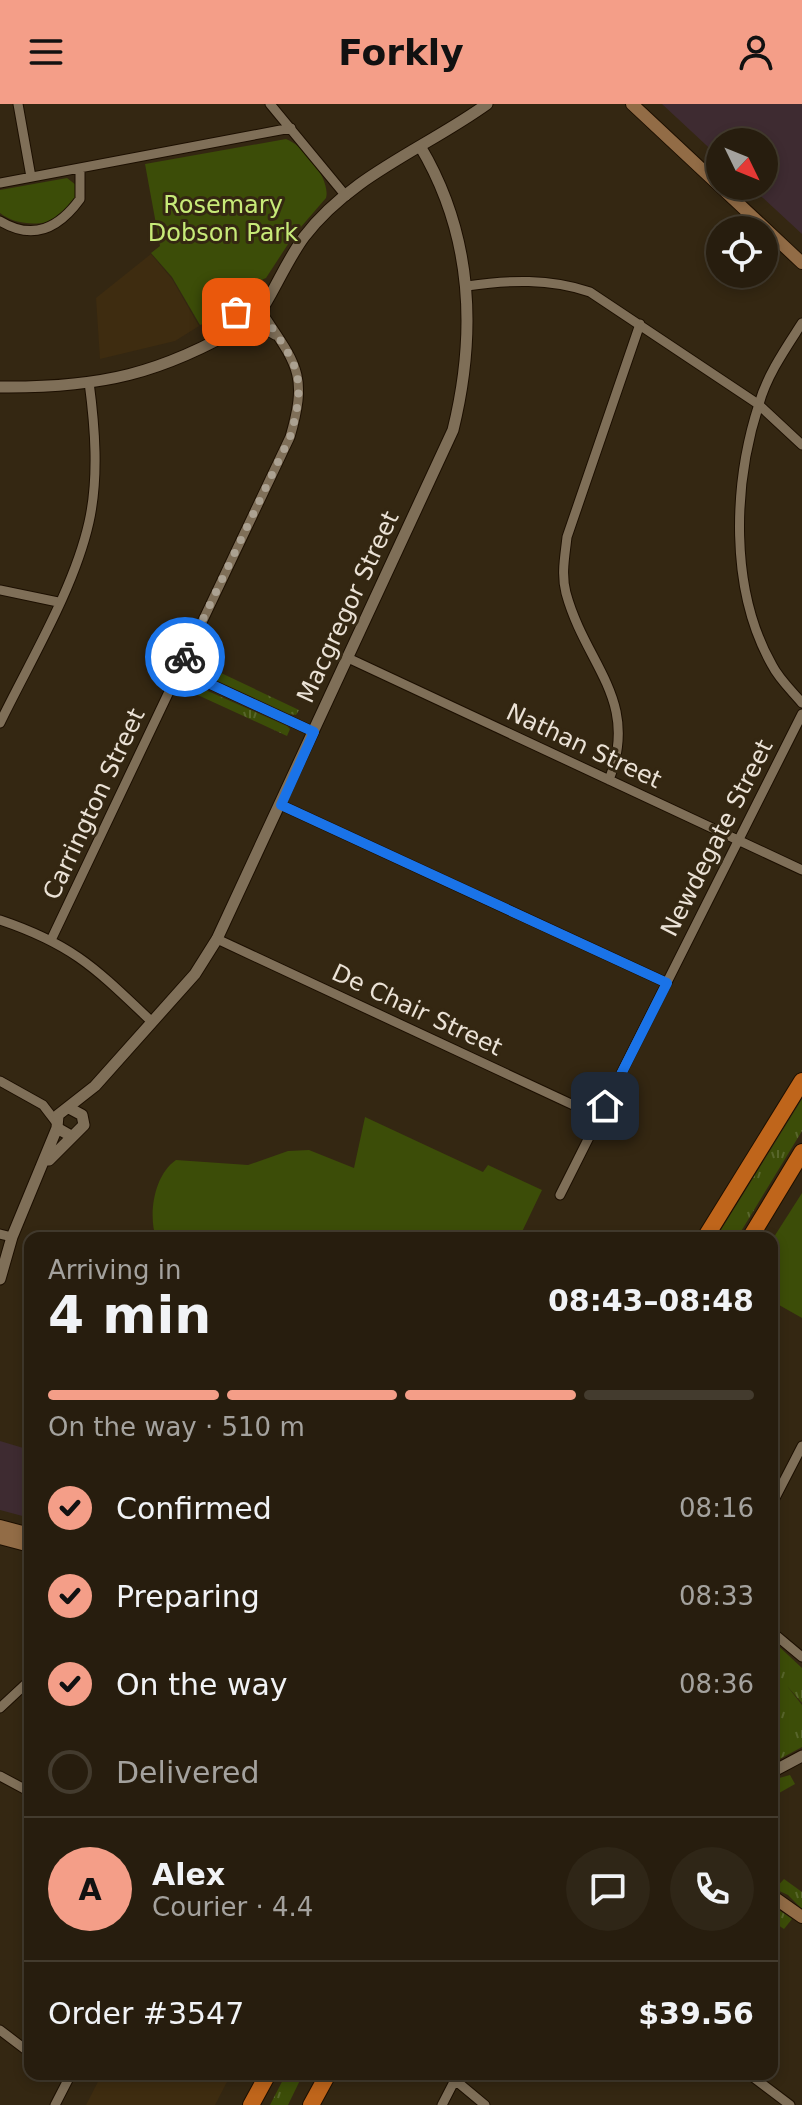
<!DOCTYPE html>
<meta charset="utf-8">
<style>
body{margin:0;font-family:"DejaVu Sans",sans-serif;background:#2f2617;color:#f1f3f6;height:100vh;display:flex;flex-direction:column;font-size:30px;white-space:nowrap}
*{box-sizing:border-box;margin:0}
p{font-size:26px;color:#a4a29e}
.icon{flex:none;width:44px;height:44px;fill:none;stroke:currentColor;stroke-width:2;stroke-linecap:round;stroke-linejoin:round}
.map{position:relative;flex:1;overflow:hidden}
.panel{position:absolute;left:24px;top:1128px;width:754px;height:848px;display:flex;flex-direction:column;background:#271d0e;border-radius:16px;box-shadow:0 4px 12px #0003,0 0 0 2px #433b2e}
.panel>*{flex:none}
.needle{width:52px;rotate:133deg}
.controls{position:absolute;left:706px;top:24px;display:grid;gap:16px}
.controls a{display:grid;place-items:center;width:72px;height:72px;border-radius:50%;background:#271d0e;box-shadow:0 4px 12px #0003,0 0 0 2px #433b2e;font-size:40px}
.pin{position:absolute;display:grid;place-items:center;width:68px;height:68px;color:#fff;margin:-34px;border-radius:16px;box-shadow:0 4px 12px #0006}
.courier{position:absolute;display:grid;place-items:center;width:80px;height:80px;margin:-40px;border:6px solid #1a73e8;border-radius:50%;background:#fff;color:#222;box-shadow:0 2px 10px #0007}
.overview em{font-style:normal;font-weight:700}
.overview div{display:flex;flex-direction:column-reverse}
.overview{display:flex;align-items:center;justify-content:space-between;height:136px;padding:0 24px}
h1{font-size:52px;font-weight:700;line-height:60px}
.bar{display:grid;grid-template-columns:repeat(4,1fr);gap:12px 8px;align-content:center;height:96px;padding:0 24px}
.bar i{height:10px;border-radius:6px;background:#433b2e}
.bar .active{background:#f49e88}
.bar p{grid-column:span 4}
.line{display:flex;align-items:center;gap:20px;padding:0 24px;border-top:2px solid #433b2e}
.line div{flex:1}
.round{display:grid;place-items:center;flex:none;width:84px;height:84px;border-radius:42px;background:#2f2617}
ol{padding:0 24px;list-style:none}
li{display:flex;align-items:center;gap:24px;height:88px}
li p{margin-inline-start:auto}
li .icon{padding:8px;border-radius:50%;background:#f49e88;color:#111;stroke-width:4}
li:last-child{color:#a4a29e}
li i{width:44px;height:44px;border:4px solid #433b2e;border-radius:50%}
header{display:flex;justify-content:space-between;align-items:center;height:104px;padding:0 24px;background:#f49e88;color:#111;font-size:36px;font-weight:700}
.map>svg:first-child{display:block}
.commercial{fill:#3e2b31}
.built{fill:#3e2c10}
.grass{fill:url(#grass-tufts)}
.park{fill:#3c4d08}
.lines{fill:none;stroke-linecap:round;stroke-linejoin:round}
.minor-casing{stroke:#1c0f00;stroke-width:11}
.tertiary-casing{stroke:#1c0f00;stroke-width:13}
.secondary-casing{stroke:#1c0f00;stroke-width:14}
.motorway-casing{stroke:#1c0f00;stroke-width:18}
.minor{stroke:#7f6f58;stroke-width:9}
.tertiary{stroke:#7f6f58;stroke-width:11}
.secondary{stroke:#926c46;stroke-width:12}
.motorway{stroke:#bf651b;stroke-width:16}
.done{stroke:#aba191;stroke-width:8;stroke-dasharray:0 14.4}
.route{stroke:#1a73e8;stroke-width:10}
.labels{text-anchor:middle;stroke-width:6;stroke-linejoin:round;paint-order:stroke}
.park-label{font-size:24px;fill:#c7ea78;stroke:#342712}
.street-label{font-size:24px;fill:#ebe2d6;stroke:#342712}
</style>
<header><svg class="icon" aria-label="menu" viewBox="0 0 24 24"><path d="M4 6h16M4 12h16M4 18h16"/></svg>Forkly<svg class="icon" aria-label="person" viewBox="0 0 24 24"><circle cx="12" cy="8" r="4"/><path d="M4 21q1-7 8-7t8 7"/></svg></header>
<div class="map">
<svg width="802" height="2001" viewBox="0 0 802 2001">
<defs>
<pattern id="grass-tufts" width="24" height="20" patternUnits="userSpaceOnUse" patternTransform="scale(2)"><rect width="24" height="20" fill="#3c4d08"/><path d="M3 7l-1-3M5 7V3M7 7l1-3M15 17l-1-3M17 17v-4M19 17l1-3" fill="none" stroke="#58662b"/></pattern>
</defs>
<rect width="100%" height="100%" fill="#342712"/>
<!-- commercial -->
<path class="commercial" d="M662 0H802V130L750 82H764V38H720V54Z
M0 1337 30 1346V1414L0 1406Z"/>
<!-- built -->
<path class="built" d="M151 150 172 175 199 222 175 237 100 255 96 194Z
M102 1970H231L215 2001H86Z"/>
<!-- grass -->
<path class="grass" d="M202 560 299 606 296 611 289 610 209 573 199 566Z
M192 580 287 622 290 625 287 632 189 587Z
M802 995V1027L737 1134H716Z
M772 1536 802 1564V1599L787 1582 802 1601V1643L772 1659V1568L779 1573 772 1566Z
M790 1671 795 1680 772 1693V1676Z
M784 1775 802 1788V1805L788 1791 775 1785Z
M773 1802 792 1815 784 1825 772 1817Z
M286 1970H303L288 2001H270Z"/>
<!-- park -->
<path class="park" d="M286 35C305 42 331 76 326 94L294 131 266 174 239 186 232 193 226 212 200 221 172 173 151 149 160 142 145 60Z
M67 74 76 81C81 121 25 129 0 109V86Z
M365 1013 483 1068 488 1061 542 1086 519 1134H156C148 1110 154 1071 176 1056L248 1061 288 1047 309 1046 354 1064Z
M802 1089V1214L772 1197V1136Z"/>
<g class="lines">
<!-- minor casing -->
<g class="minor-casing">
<path id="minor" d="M18 0 31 73
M270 0 346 92
M0 79 291 24
M0 117C33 137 59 124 80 95V66
M467 182C509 176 549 174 590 188L758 300 802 341
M254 219 275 231
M802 219C786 244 767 271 759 300 733 380 729 485 772 561 779 575 792 587 802 599
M0 486 58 498
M348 554 802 766
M180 566 314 628
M0 619C30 557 74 485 89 418 99 373 95 323 89 278
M609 676C640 595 586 562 566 489 561 470 565 452 567 433L640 220
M281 701 667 879
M0 816C74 841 96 865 151 917
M52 834 290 333C308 271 297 261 263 210
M217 835 599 1013
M0 977 43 1001 56 1018
M560 1091 802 610
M0 1130 12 1133
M772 1400 802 1342
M772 1528 802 1553
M0 1604 30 1576
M0 1672 30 1688
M0 1926 30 1949
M749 1970 790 2001
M455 1976 485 2001
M55 2001 71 1970
M442 2001 458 1970"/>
</g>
<!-- tertiary casing -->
<g class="tertiary-casing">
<path id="tertiary" d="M236 205a14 14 0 1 1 28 0a14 14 0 1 1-28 0Z
M264 202C278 179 288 155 304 133 351 71 426 44 487 0
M0 283C101 284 161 270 248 219
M71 1032 57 1024 58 1011 95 982 195 870 217 835 453 326C477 228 473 131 420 42
M49 1056 84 1021 82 1011 69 1004
M0 1175 12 1133 57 1024
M772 1668 802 1652"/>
</g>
<!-- secondary casing -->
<g class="secondary-casing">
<path id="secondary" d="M632 0 802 159
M0 1422 30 1430
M0 1434 30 1442
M772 1792 802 1813"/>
</g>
<!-- motorway casing -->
<g class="motorway-casing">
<path id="motorway" d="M705 1134 802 977
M750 1134 802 1048
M251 2001 268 1970
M311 2001 328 1970"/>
</g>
<!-- minor -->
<use href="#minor" class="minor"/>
<!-- tertiary -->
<use href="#tertiary" class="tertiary"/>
<!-- secondary -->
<use href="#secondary" class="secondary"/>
<!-- motorway -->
<use href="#motorway" class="motorway"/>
</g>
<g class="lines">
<!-- done -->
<path class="done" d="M185 553 290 333C308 271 297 261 263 210L257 218 248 219 236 208"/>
<!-- route -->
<path class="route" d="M185 553 180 566 314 628 281 701 667 879 605 1002"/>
</g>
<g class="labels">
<!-- park labels -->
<g class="park-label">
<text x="223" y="109">Rosemary<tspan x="223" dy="28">Dobson Park</tspan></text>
</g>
<!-- street labels -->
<g class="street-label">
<text transform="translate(348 503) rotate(-65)" y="8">Macgregor Street</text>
<text transform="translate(584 642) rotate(25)" y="8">Nathan Street</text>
<text transform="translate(94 700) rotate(-65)" y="8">Carrington Street</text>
<text transform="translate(717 734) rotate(-63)" y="8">Newdegate Street</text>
<text transform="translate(417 906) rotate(25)" y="8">De Chair Street</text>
</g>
</g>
</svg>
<div class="controls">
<a><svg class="needle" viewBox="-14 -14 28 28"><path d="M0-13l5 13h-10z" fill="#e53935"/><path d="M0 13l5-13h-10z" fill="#a4a29e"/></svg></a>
<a><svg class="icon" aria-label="locate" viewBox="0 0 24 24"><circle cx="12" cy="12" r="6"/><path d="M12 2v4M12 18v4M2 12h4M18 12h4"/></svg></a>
</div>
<div class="pin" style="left:236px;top:208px;background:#ea580c"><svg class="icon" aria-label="bag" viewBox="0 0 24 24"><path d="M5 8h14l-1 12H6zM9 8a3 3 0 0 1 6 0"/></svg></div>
<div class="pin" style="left:605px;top:1002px;background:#1f2937"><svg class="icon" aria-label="home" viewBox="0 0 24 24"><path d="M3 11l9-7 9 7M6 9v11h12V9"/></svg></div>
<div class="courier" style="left:185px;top:553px"><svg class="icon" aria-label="bike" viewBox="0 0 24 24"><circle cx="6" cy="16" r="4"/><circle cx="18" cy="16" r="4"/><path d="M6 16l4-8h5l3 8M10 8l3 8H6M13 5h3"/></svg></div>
<section class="panel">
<div class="overview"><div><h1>4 min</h1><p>Arriving in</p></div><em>08:43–08:48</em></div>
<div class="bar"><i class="active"></i><i class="active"></i><i class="active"></i><i></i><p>On the way · 510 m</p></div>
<ol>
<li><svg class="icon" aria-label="check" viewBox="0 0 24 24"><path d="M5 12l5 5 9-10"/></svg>Confirmed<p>08:16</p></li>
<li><svg class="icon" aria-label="check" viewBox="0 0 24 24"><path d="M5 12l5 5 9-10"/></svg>Preparing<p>08:33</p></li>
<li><svg class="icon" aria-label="check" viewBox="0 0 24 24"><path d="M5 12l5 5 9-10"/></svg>On the way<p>08:36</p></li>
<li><i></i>Delivered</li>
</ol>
<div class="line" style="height:144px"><b class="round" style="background:#f49e88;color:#111">A</b><div><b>Alex</b><p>Courier · 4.4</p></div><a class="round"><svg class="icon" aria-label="chat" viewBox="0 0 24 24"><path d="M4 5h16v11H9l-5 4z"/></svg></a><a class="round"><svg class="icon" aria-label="phone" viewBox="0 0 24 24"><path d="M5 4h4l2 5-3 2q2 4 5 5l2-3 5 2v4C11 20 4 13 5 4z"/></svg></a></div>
<div class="line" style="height:104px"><div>Order #3547</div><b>$39.56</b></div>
</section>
</div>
